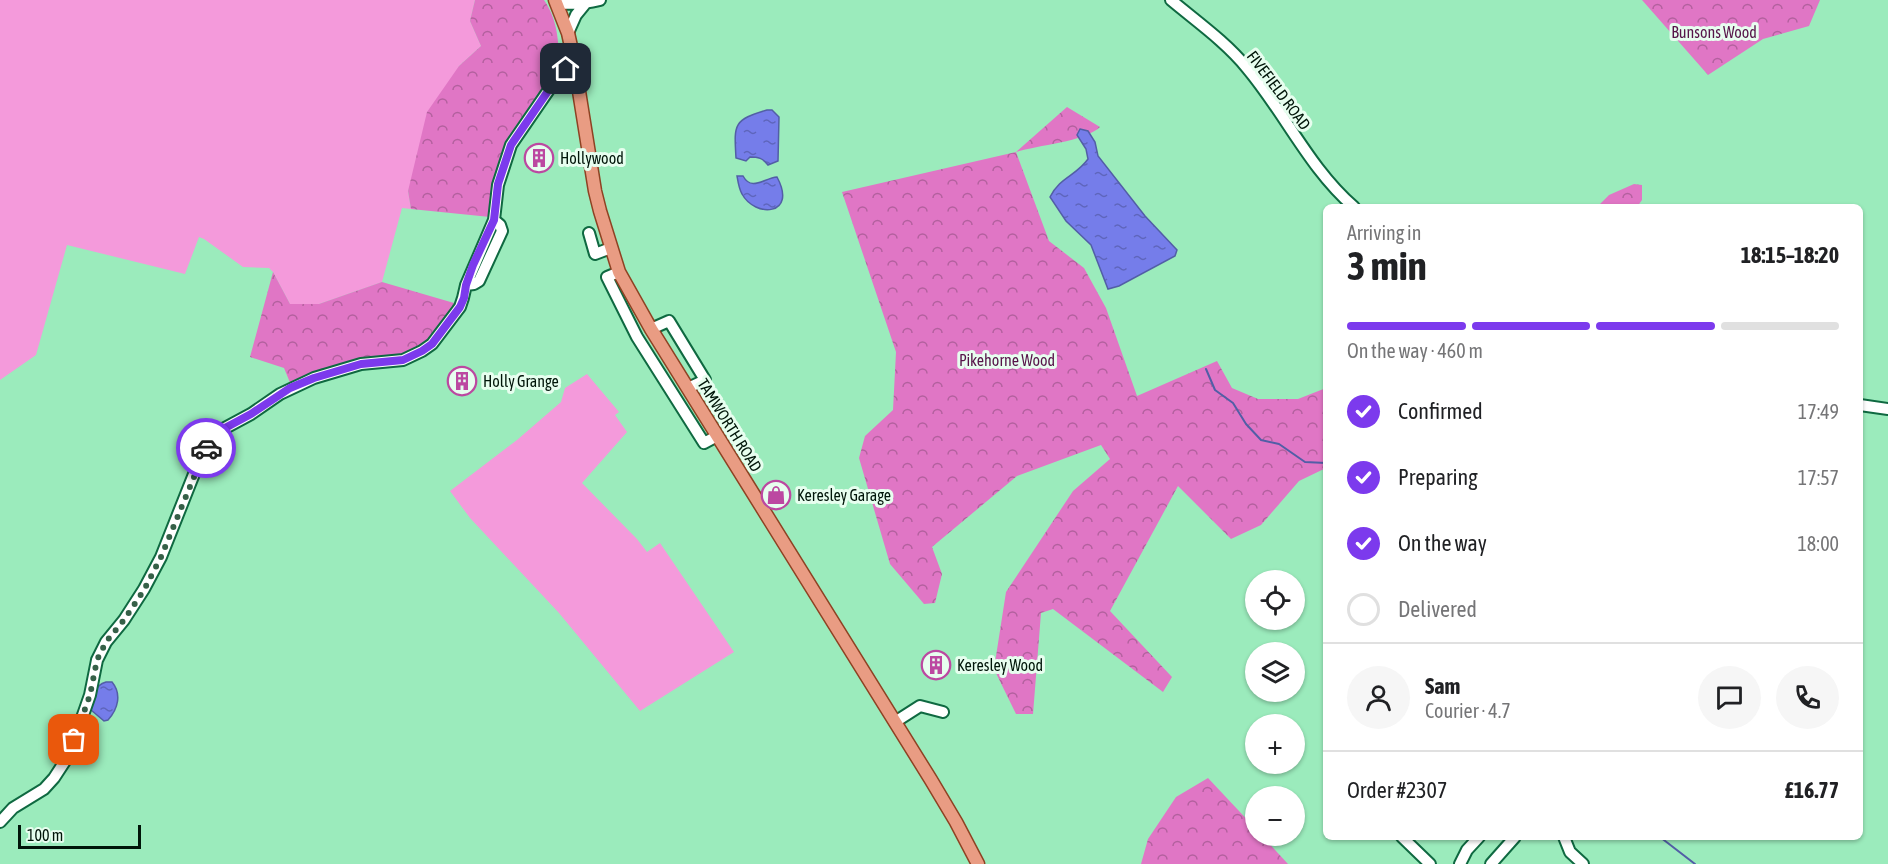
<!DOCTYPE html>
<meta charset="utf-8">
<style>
body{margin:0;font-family:"Asap Condensed",sans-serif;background:#f6f6f6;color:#202124;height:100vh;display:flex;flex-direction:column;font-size:22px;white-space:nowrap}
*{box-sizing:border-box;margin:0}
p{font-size:20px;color:#757577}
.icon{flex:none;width:33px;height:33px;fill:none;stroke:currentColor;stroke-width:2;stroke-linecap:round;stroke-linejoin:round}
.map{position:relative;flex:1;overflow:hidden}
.side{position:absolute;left:1323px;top:204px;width:540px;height:636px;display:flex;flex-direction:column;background:#fff;border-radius:9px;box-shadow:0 2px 4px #0004}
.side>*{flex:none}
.fabs{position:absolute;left:1245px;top:570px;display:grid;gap:12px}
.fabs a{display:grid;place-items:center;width:60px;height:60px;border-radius:50%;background:#fff;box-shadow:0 2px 4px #0004;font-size:30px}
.scale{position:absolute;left:18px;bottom:15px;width:123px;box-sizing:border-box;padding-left:6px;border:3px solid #001509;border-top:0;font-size:16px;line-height:21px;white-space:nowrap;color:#001509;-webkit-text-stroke:4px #e7feef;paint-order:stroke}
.pin{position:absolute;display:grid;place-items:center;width:51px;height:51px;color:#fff;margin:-26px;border-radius:12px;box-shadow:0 3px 9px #0006}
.courier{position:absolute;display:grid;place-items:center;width:60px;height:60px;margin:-30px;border:4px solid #7c3aed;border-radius:50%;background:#fff;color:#222;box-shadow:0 2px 8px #0007}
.head em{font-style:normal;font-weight:700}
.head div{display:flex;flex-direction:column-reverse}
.head{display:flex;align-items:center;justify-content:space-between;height:102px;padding:0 24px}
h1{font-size:39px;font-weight:700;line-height:45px}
.bar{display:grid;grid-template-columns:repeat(4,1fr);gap:9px 6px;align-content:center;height:72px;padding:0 24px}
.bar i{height:8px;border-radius:4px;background:#e0e0e0}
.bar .on{background:#7c3aed}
.bar p{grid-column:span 4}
.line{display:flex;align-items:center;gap:15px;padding:0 24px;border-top:2px solid #e0e0e0}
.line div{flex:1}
.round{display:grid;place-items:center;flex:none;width:63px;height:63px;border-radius:32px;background:#f6f6f6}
ol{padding:0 24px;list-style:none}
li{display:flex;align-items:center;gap:18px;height:66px}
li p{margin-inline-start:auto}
li .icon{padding:6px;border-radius:50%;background:#7c3aed;color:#fff;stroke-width:4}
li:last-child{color:#757577}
li i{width:33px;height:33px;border:3px solid #e0e0e0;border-radius:50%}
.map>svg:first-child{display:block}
.grass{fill:#f49adb}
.forest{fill:url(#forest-crowns)}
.water{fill:url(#water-ripples);stroke:#525ea6;stroke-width:1.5}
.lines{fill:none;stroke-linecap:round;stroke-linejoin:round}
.stream{stroke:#525ea6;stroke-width:2}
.minor-casing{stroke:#0f6941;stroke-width:14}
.major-casing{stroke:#8e4223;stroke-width:15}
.minor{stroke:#fff;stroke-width:10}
.major{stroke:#e99c83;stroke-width:12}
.done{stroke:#366048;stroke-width:6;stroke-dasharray:0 10.8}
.route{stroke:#7c3aed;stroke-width:8}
.labels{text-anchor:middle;stroke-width:6;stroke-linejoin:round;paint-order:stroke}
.park-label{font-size:16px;fill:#571449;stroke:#e7feef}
.street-label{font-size:16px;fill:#001509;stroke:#e7feef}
.poi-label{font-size:16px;fill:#001509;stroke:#e7feef;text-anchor:start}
</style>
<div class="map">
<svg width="1888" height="864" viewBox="0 0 1888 864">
<defs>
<pattern id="forest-crowns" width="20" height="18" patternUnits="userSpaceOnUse" patternTransform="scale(1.5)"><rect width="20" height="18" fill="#e076c5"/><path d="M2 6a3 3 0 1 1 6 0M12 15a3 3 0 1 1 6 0" fill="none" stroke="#b3609e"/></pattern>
<pattern id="water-ripples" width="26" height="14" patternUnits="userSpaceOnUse" patternTransform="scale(1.5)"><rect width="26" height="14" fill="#757dea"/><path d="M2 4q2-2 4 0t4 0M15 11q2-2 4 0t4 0" fill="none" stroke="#5e65bc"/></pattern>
</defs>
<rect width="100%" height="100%" fill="#9bebbc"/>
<!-- grass -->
<path class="grass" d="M0 0H475L470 21 481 46 459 66 408 191 411 209 402 208 382 282 319 304H290L273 272 269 268 243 267 204 239 199 237 185 274 67 245 36 355 0 380Z
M587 374 619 412 615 415 627 432 582 483 637 539 647 552 660 543 734 652 640 711 559 613 470 518 450 491 517 440 561 402 565 388Z"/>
<!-- forest -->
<path class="forest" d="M475 0H544C559 22 558 43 560 69L548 81 507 139 492 191 490 217 411 209 408 191 427 112 459 66 481 46 470 21Z
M1642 0H1820L1809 26 1763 39 1708 75Z
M1067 107 1100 127C1084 142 1038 145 1016 152L1049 241 1084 268 1106 308 1137 396 1217 361 1232 388 1258 399H1298L1326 388V468L1299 481 1261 525 1231 539 1178 486 1110 611 1172 677 1163 692 1053 609 1041 613 1033 714H1016L994 669 1006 592 1073 491 1110 459 1101 445 1017 476 932 547 942 574 935 603 924 604 890 564 859 458 865 436 893 410 896 352 842 192 1016 152Z
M1634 184 1642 185V200L1637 207H1600L1599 205 1609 195Z
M273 272 290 304H319L382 282 454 303 449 314 435 335 407 353 368 358 328 370 291 385 284 368 250 357Z
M1208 778 1255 828 1256 836H1262L1288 864H1141L1148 839 1176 797Z"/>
<!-- water -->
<path class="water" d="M767 110H772L779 117 778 161 768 165C763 158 758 157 750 157L746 161 736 158C734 124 733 120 767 110Z
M1080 129 1088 131 1095 142 1098 156 1145 216 1177 250 1175 256 1119 286 1108 289 1091 245 1066 221 1050 197C1060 177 1076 176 1088 159L1086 149 1077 135Z
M737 176H743C752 192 764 178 777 177 798 216 755 218 742 194 739 189 738 182 737 176Z
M106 682H112C122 694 118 709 108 720L104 721 91 710C91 699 94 685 106 682Z"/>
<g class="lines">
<!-- stream -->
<path class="stream" d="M1206 369 1215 390 1233 403 1246 424 1261 440 1279 444 1305 462 1326 463
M1660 837 1695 864"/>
<!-- minor casing -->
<g class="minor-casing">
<path id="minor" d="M1171 0C1196 21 1226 42 1247 68 1285 113 1309 168 1354 207
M556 3C572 5 584 4 600 0
M568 33 576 15 585 4
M557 78 579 88
M589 233 595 254 611 248
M619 272 607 277 637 337 704 443 717 436
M466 285 474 284 479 281 502 231 500 225 494 220
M651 329 669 321 705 380 688 388
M1860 405 1888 409
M895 722 920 706 943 712
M0 822 13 808 44 789 54 778 69 755 90 695 97 660 106 642 124 620 144 589 161 557 194 474 212 435 251 414 280 394 314 378 361 364 403 360 422 351 432 344 460 307 463 298 466 285 494 220 498 185 511 145 557 78 574 60
M1402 837 1430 864
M1564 837 1570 852 1583 864
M1460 864 1467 850 1479 837
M1491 864 1515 837"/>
</g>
<!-- major casing -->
<g class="major-casing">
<path id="major" d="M555 0 568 33 574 60 595 191 600 211 619 272 651 329 931 780 956 822 978 864"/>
</g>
<!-- minor -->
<use href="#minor" class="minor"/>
<!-- major -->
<use href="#major" class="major"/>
</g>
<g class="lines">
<!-- done -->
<path class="done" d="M74 740 90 695 97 660 106 642 124 620 144 590 161 557 206 448"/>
<!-- route -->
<path class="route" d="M206 448 212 435 251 414 290 388 314 378 361 364 403 360 422 351 432 344 460 307 464 298 466 285 473 265 494 220 498 184 511 145 557 78 566 69"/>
</g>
<!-- icons -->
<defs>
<g id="building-ring" transform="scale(1.5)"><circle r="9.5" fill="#e7feef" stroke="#bc48a1" stroke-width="1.5"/><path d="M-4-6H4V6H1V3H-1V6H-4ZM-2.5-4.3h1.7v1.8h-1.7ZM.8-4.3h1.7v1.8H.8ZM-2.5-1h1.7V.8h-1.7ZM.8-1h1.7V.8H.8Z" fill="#bc48a1"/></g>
<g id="shop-ring" transform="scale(1.5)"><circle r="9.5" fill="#e7feef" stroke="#bc48a1" stroke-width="1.5"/><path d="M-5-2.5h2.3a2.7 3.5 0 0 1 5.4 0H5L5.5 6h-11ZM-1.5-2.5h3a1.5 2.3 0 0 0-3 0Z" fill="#bc48a1"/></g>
</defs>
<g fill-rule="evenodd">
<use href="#building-ring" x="539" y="158"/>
<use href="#building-ring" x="462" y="381"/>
<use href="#shop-ring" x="776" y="495"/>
<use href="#building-ring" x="936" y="665"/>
</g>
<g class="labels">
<!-- park labels -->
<g class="park-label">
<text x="1714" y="38">Bunsons Wood</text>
<text x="1007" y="366">Pikehorne Wood</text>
</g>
<!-- street labels -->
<g class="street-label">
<text transform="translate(1279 90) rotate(53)" y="6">FIVEFIELD ROAD</text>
<text transform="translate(730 425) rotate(58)" y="6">TAMWORTH ROAD</text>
</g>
<!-- poi labels -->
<g class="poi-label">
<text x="560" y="164">Hollywood</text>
<text x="483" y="387">Holly Grange</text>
<text x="797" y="501">Keresley Garage</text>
<text x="957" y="671">Keresley Wood</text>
</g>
</g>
</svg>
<div class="fabs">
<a><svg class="icon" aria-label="locate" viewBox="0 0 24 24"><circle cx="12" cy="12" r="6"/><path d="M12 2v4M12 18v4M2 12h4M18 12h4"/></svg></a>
<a><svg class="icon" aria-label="layers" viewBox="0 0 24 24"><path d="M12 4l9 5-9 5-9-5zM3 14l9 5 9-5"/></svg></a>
<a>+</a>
<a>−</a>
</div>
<div class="scale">100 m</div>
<div class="pin" style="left:74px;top:740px;background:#ea580c"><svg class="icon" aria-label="bag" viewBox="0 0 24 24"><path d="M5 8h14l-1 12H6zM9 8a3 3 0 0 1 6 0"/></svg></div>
<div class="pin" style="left:566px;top:69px;background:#1f2937"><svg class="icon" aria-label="home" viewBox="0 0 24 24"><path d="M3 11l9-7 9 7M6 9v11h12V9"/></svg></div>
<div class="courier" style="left:206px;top:448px"><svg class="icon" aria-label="car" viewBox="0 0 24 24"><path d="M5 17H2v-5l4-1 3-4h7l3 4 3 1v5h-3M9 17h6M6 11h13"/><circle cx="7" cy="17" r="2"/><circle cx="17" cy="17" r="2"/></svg></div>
<section class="side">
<div class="head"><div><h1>3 min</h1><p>Arriving in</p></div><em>18:15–18:20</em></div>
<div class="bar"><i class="on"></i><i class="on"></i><i class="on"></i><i></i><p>On the way · 460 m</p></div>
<ol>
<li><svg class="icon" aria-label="check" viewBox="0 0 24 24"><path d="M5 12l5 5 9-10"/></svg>Confirmed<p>17:49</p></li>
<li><svg class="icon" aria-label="check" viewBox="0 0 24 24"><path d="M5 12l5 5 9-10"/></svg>Preparing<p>17:57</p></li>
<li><svg class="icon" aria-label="check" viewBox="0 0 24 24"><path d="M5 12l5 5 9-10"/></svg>On the way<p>18:00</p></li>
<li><i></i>Delivered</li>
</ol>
<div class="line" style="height:108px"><a class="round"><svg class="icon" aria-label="person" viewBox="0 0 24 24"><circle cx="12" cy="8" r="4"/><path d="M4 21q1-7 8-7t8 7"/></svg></a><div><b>Sam</b><p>Courier · 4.7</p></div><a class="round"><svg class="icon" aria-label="chat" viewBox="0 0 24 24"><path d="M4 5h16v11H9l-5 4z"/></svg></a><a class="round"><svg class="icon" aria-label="phone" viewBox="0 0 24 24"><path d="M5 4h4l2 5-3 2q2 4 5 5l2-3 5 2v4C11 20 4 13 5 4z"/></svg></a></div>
<div class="line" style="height:78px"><div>Order #2307</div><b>£16.77</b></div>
</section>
</div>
